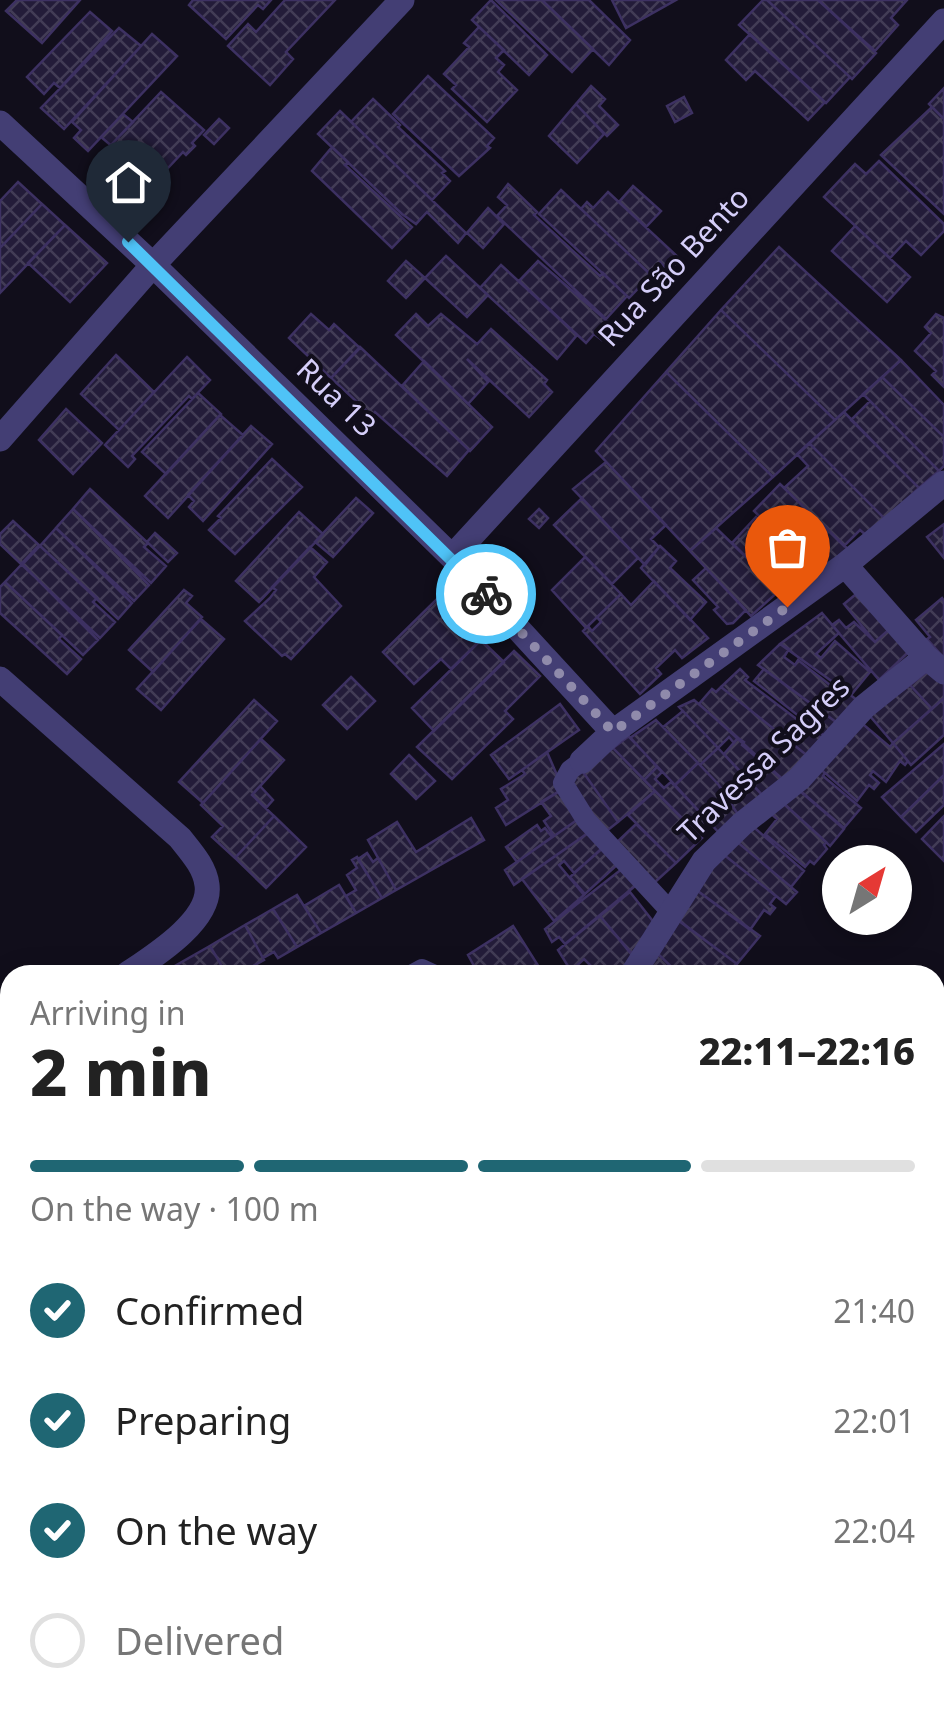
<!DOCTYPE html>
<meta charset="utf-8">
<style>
body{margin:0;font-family:"Noto Sans",sans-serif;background:#f6f6f6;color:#222;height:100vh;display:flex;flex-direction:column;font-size:38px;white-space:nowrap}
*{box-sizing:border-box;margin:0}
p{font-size:32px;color:#767676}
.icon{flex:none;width:55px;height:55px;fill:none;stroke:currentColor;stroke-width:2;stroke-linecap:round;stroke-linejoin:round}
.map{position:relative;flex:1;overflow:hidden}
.side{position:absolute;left:0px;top:965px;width:945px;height:752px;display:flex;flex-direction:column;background:#fff;border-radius:30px 30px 0 0;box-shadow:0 5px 25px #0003}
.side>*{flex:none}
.needle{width:65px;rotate:37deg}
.controls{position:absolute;left:822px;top:845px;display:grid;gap:20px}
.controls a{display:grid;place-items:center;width:90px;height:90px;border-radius:50%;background:#fff;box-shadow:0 5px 25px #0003;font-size:50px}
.pin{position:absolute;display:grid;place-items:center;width:85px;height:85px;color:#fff;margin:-102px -42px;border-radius:50% 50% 50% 0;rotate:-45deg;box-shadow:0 0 10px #0007}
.pin .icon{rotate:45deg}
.courier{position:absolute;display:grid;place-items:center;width:100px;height:100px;margin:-50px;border:8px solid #4fc3f7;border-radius:50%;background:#fff;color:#222;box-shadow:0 2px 12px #0007}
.headline em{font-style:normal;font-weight:800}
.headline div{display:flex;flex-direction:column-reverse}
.headline{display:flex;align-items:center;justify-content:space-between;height:170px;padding:0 30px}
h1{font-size:65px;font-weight:800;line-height:75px}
.bar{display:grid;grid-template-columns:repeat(4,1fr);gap:15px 10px;align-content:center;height:120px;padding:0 30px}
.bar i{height:12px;border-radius:8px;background:#e0e0e0}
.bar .active{background:#1f6673}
.bar p{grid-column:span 4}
ol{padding:0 30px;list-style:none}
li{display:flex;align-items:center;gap:30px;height:110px}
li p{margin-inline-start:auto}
li .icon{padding:10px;border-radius:50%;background:#1f6673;color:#fff;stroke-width:4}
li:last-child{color:#767676}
li i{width:55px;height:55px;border:5px solid #e0e0e0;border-radius:50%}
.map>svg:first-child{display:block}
.building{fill:url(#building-cross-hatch);stroke:#3d3162;stroke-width:2.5}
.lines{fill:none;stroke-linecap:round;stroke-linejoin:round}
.service{stroke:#433e74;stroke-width:20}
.minor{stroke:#433e74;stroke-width:25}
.done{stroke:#908bab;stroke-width:10;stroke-dasharray:0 18}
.route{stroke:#4fc3f7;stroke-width:12}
.labels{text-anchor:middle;stroke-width:8;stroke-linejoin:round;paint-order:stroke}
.street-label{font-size:30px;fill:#d5cef9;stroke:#110e1b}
</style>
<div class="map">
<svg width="944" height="1717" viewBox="0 0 944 1717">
<defs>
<pattern id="building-cross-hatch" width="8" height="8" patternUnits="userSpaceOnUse" patternTransform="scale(2.5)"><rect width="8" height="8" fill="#231c39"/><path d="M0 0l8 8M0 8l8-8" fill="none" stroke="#423c56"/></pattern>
</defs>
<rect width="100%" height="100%" fill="#110e1b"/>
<!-- building -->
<path class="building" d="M17 0H80L42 43 6 11Z
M193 0H271L263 9 258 5 226 39 189 5Z
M285 0H335L286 52 293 59 270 85 228 46 248 24 256 32Z
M491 0 547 55 529 75 472 20Z
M496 0H542L593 49 572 72Z
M542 0H589L630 40 609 65Z
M612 0H676L626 28Z
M763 0H767L850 77 826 103 739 25Z
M767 0H818L876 53 852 79Z
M818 0H907L891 18 898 25 875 51Z
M90 12 112 31 60 88 54 83 44 94 27 77Z
M479 27 504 50 496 58 504 65 498 72 517 90 487 122 452 89 456 85 444 74 469 47 464 43Z
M119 28 141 46 64 129 41 108Z
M152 34 177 56 88 151 74 138 81 130 72 122Z
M750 34 825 102 808 120 755 71 746 80 726 60Z
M428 76 494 138 487 146 490 148 459 176 393 114Z
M591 86 605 99 599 106 618 125 607 136 576 104Z
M944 88V119L929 104Z
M161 92 204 130 192 143 195 146 186 155 183 152 154 183 112 144Z
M684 97 692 113 675 122 667 106Z
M373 99 400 125 398 127 445 171 442 173 450 181 432 200 351 122Z
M576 104 604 134 577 163 549 136Z
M932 107 944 119V214L881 155Z
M340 111 466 233 458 243 427 212 416 224 402 214 318 134Z
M123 114 133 122 112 144 114 148 101 137Z
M219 119 229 128 214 144 204 135Z
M332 147 348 162 345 165 412 227 392 248 312 171Z
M879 161 944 224V231L921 255 906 241 890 258 824 197 855 164 866 174Z
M18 182 42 204 0 248V201Z
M508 184 537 212 534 215 600 276 603 273 627 296 606 319 497 216 507 205 498 197Z
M633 186 661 211 646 227 619 202Z
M561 190 651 275 629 298 539 214Z
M608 192 680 259 669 271 660 262 649 273 581 209 587 202 593 208Z
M42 204 65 225 0 293V248Z
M488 208 504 224 483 248 467 233Z
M65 225 107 263 70 302 28 263Z
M855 226 910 277 887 302 832 251Z
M779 247 901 360 835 420 721 310Z
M446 256 488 295 467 317 425 278Z
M406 261 425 278 406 298 388 281Z
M538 261 614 327 602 340 594 334 586 343 519 281Z
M501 265 577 335 557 359 480 288Z
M721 310 835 420 773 477 666 372Z
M311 314 329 330 334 324 360 348 331 378 289 338Z
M416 314 428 326 441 314 477 344 491 329 547 380 544 384 552 392 529 417 467 359 488 382 468 404 396 335Z
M936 314 944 318V387L932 375 936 371 915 351 931 333 925 327Z
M360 347 469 450 447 476 375 412 372 416 331 378Z
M116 355 154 392 119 430 81 394Z
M187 357 210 380 192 399 189 396 132 456 135 459 128 467 105 445Z
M901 360 944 405V437L882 377Z
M424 361 492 427 470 451 402 386Z
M666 372 773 477 690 551 596 451Z
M882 377 944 437V466L939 471 863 394Z
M198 393 221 414 166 474 142 452Z
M870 401 939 471 919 488 851 420Z
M66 409 102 443 73 474 39 440Z
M844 412 919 488 885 519 809 443Z
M220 415 243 435 168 518 145 496Z
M251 426 272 444 203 521 189 507 194 501 188 495Z
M809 443 885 519 867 536 860 530 844 546 784 488 808 466 797 454Z
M272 459 302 487 235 554 209 530 221 518 218 516Z
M606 462 666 525 651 539 659 547 645 565 573 489Z
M780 484 850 551 819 575 754 511Z
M90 489 148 543 144 547 166 566 151 583 73 509Z
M356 498 373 513 333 557 315 542Z
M582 498 638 558 612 584 554 525Z
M73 509 149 585 134 601 56 528Z
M539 509 548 518 539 528 529 519Z
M299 512 323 534 259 602 236 581Z
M756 517 799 559 774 584 732 543Z
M13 521 39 545 21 564 0 544V534Z
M944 524V558L927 537Z
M56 528 132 603 118 619 40 546Z
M716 528 780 590 751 616 690 551Z
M155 533 177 553 168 562 147 542Z
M40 546 97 598 93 602 115 622 100 638 22 565Z
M660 546 676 561 670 568 706 602 690 620 641 568Z
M310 547 327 562 314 577 341 606 291 659 285 654 282 656 245 621 270 598 276 590 272 587Z
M585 557 621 594 586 628 552 590Z
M22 564 98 640 83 655 5 582Z
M706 568 746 610 733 623 727 624 714 610 718 607 693 580Z
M654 581 708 638 682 658 675 650 656 668 661 674 640 694 583 631 588 626 592 631 601 622 597 617 621 594 631 605Z
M5 582 62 635 59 639 81 659 67 674 0 613V587Z
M184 590 192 596 186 603 202 617 153 672 129 650Z
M861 590 893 626 875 642 844 604Z
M438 598 480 641 451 669 441 659 414 684 383 652Z
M942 598 944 601V658L927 639 930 637 916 620Z
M822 613 839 633 816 654 821 658 835 641 870 672 851 695 780 644Z
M201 619 224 639 161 710 137 689Z
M839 620 846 628 854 622 875 642 893 626 913 648 879 680 832 625Z
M481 640 504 662 434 731 412 708Z
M780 644 789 649 784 657 795 665 798 660 830 685 833 681 858 701 840 725 758 665Z
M514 651 540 676 505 711 513 719 452 779 417 747Z
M932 668 944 681V698L932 709 910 685Z
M740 669 748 677 745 680 823 739 809 757 721 687Z
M764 669 840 725 828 739 754 681Z
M351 677 375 701 347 729 323 705Z
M910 685 932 709 893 743 869 715Z
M721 687 809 757 788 784 699 704 712 689 716 692Z
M944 698V735L911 765 893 743Z
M254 700 277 721 203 803 179 782Z
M694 700 738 738 734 743 729 737 718 748 679 707Z
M560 704 579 730 509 779 491 755Z
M683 711 718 748 700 765 663 727Z
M656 720 698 763 675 785 630 738Z
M858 720 890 747 893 743 908 761 905 765 900 761 886 782 873 771 870 775 879 783 874 789 869 785 857 801 817 766Z
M629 736 657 767 644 780 613 748Z
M738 738 744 742 742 745 783 780 766 799 724 754Z
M261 739 284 760 252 795 274 816 235 858 212 837 223 826 201 805Z
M944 744V775L901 817 882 797Z
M613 748 655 791 618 822 581 769Z
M718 748 762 795 739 816 718 784 700 765Z
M547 752 563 789 506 825 496 808 508 800 501 789 525 774 522 770Z
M409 755 435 781 416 799 391 774Z
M698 763 718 784 739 816 721 835 675 785Z
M817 766 825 773 823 776 861 808 844 828 797 788Z
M657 767 662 772 655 779 664 788 671 782 707 820 695 832 644 780Z
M581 769 618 822 604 833 566 780Z
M944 775V805L916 832 901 817Z
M260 786 273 800 266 808 252 795Z
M794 786 844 829 830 846 781 801Z
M563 789 580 818 554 836 544 821 551 816 541 802Z
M655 791 702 838 676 863 628 815Z
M781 801 826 842 824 845 827 849 814 864 810 861 805 867 765 834 777 819 770 813Z
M274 816 306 847 266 888 235 858Z
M944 816V861L922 839Z
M471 818 484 840 396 890 368 840 397 822 416 852Z
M580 818 591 831 514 885 505 870Z
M749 823 804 871 791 887 735 840Z
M636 824 676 863 654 883 616 843Z
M537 825 541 831 545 828 552 837 517 862 506 847Z
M591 831 604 847 574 873 564 861 559 865 584 895 554 921 522 879Z
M612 839 627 856 585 894 570 877Z
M735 840 797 892 786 904 723 854Z
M367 853 373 862 378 858 396 890 382 898 358 859Z
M723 854 776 896 770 904 775 908 770 914 764 910 750 930 695 889Z
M357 857 382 898 356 913 346 896 356 890 347 875 357 868 352 860Z
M627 865 641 881 565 944 559 937 552 942 545 929Z
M339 885 356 913 321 933 304 906Z
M695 889 760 936 737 964 673 916Z
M630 892 652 920 662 925 631 954 600 916Z
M297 895 321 933 297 947 273 909Z
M273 909 297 947 278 958 274 952 263 958 245 925Z
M600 916 637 960 622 975H600L584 959 571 971 558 950Z
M679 921 737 964 727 975H680L658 954Z
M245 925 264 960 237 975H227L210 946Z
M513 926 544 975H479L468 955Z
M210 946 227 975H159Z
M656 952 680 975H657L646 965Z
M10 1058V1098L0 1081V1064Z
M4 1088 10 1098V1119L0 1125V1091Z
M935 1508 944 1523V1562L935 1568 938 1573 944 1570V1585L940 1578 935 1581Z
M935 1585 939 1592 944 1589V1693L935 1679Z
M400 1708H461L446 1717H402L397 1709Z
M461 1708H512L514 1711 505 1717H446Z
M581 1708H642L627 1717H567Z
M642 1708H686L690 1715 627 1717Z
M699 1708H764L770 1717H705Z"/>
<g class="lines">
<!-- service -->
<path class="service" d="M582 761 570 770 563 783 586 820 671 912
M411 975 422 969 435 975
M809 1708 815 1717"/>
<!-- minor -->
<path class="minor" d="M0 123 153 265 452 557 613 732
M0 439 153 265 402 0
M452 557 944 21
M845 565 926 657 944 672
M0 679 180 838C191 852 205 867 207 885 212 921 151 958 126 975
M582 761 613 732 845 565 944 483
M632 975 704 861 742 824 799 779 864 707 926 657
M0 1043 10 1038
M935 1444 944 1452
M532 1708 538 1717"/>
</g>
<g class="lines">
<!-- done -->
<path class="done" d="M486 594 613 732 787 607"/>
<!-- route -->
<path class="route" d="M128 242 486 594"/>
</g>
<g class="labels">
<!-- street labels -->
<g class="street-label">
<text transform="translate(674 267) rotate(-47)" y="10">Rua São Bento</text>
<text transform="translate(336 398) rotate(44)" y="10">Rua 13</text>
<text transform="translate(764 760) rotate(-44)" y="10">Travessa Sagres</text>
</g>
</g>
</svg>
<div class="controls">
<a><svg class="needle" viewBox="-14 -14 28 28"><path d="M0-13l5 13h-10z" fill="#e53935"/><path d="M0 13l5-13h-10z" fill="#767676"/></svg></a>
</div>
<div class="pin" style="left:787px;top:607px;background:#ea580c"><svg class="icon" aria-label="bag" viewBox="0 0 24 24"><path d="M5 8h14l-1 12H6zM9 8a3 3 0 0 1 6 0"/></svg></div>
<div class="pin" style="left:128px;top:242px;background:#1f2937"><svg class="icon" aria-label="home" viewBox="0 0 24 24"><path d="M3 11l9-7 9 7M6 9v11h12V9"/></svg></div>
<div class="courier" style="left:486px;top:594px"><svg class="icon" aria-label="bike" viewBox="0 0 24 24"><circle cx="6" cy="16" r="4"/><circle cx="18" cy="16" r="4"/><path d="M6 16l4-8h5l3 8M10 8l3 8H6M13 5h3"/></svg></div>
<section class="side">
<div class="headline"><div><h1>2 min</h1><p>Arriving in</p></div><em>22:11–22:16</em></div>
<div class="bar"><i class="active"></i><i class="active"></i><i class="active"></i><i></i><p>On the way · 100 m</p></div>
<ol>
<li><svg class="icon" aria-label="check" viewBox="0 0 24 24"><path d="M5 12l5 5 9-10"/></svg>Confirmed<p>21:40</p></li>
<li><svg class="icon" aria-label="check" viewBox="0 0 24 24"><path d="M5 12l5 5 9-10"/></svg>Preparing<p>22:01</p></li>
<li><svg class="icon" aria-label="check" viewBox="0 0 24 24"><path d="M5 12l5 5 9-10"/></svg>On the way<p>22:04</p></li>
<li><i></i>Delivered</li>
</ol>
</section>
</div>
